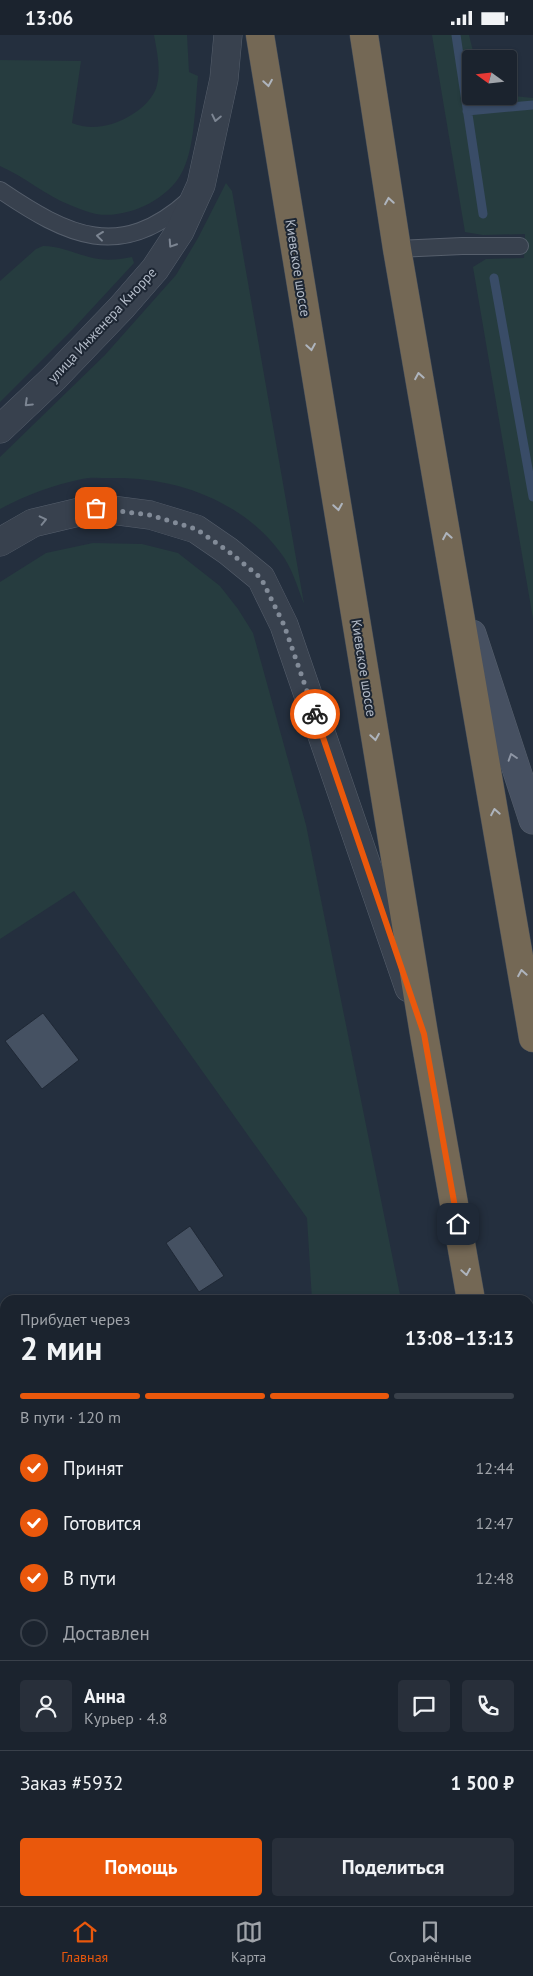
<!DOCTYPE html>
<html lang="ru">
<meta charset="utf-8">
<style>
body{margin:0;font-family:"PT Sans",sans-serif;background:#282f3a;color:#f1f3f6;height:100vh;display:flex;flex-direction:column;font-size:19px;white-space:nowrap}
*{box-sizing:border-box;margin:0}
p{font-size:16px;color:#a0a4aa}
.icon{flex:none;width:28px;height:28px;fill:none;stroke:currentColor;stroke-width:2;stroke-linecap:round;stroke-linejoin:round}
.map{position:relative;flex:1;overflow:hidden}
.panel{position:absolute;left:0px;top:1260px;width:534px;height:611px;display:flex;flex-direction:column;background:#1b232e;border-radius:15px 15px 0 0;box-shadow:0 1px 4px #0004,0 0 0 1px #39404a}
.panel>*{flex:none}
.needle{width:32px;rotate:285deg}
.fabs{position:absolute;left:462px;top:15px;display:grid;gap:10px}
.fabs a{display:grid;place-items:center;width:55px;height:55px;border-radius:5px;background:#1b232e;box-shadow:0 1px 4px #0004,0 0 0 1px #39404a;font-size:25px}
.pin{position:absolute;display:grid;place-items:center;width:42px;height:42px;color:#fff;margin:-21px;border-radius:10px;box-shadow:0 2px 8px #0006}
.courier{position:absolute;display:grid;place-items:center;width:50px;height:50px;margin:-25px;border:4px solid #ea580c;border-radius:50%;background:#fff;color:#222;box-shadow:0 1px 6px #0007}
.overview em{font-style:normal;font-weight:700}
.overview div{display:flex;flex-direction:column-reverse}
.overview{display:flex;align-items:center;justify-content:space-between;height:85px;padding:0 20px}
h1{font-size:32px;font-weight:700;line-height:38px}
.bar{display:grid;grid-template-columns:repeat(4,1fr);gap:8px 5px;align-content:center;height:60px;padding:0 20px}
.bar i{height:6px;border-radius:4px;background:#39404a}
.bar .current{background:#ea580c}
.bar p{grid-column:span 4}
.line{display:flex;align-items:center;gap:12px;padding:0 20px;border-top:1px solid #39404a}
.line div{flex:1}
.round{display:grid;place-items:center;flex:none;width:52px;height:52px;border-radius:5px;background:#282f3a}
ol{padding:0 20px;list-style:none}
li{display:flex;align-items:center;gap:15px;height:55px}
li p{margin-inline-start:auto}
li .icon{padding:5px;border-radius:50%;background:#ea580c;color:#fff;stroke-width:4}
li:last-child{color:#a0a4aa}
li i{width:28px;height:28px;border:2px solid #39404a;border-radius:50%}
.primary-button{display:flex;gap:10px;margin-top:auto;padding:10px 20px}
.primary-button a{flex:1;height:58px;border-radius:5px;background:#ea580c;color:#fff;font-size:20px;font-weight:700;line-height:58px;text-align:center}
.primary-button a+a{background:#282f3a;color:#f1f3f6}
.status{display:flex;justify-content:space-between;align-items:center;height:35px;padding:0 25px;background:#1b232e;direction:ltr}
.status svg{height:14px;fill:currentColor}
.dock{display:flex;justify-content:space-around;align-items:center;height:70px;border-top:1px solid #39404a;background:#1b232e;font-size:14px;color:#a0a4aa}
.dock a{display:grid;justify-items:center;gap:2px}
.dock .current{color:#ea580c}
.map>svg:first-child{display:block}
.green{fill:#263c3f}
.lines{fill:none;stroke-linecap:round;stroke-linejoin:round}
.stream{stroke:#394c67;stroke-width:9}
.building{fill:#455162;stroke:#1f2835}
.lane-casing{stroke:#565f6c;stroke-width:18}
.street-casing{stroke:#565f6c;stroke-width:29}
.secondary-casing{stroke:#565f6c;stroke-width:29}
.highway-casing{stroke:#434c59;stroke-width:29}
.lane{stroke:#38414e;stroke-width:16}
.street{stroke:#38414e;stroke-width:28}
.secondary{stroke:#465061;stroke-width:28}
.highway{stroke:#746855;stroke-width:28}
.oneway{stroke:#aeb4bd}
.oneway2{stroke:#7c8592}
.oneway3{stroke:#8e96a5}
.done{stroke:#828b98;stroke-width:5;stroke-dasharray:0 9}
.route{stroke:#ea580c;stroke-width:6}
.labels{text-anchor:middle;stroke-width:4;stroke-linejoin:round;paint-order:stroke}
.street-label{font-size:14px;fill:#b4bcc9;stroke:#1d2633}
</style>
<div class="status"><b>13:06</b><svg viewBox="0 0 49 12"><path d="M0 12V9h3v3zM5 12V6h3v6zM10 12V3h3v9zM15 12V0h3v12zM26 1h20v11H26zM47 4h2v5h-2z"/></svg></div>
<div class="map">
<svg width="533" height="1871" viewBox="0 0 533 1871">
<rect width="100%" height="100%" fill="#242f3e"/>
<!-- green -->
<path class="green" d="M154 0H187L189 37 198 41C195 69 195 116 181 139 166 166 126 184 96 179 87 177 78 173 70 170 45 160 25 142 0 131V25L81 26 72 88C82 92 92 93 103 91 123 88 152 71 157 50 161 34 157 17 154 0Z
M432 0H469L475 24H471V61H509V59L514 61 533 63V584L473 232 486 224 524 223 525 199 483 200 465 197Z
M226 148 232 156 304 569C297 551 292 532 280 517 240 464 173 441 108 443 100 443 90 442 82 444 53 450 26 460 0 474V422L105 320 176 240 198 203Z
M43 211C59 211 74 218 89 222 103 226 118 225 132 222L134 228 73 294 0 367V246L36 214Z
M93 508 142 509 178 518 220 551 238 574 253 598 306 790 401 1265H312L307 1183 74 856 0 904V547L46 518Z"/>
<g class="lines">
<!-- stream -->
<path class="stream" d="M456 0 483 179
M467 76 533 70
M494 243 533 462"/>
</g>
<!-- building -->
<path class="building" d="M43 978 79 1025 42 1054 5 1006Z
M190 1191 224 1241 199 1257 166 1208Z
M10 1260 15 1265H5V1312L0 1317V1270Z
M5 1759V1797L0 1792V1764Z
M259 1866H285L280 1871H263Z"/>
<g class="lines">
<!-- lane casing -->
<g class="lane-casing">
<path id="lane" d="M0 155C68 201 120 227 189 165
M397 214 462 211H520"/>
</g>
<!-- street casing -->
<g class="street-casing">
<path id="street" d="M0 394 54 343 122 272 155 234 180 196 201 150 224 44 228 0
M0 507 33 488 96 473 150 480 196 494 228 516 261 543 284 590 409 953
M0 1621 5 1626
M529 1827 533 1826
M221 1866 225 1871
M390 1871 399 1866"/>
</g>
<!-- secondary casing -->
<g class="secondary-casing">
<path id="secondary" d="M472 599 533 785"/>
</g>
<!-- highway casing -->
<g class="highway-casing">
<path id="highway" d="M260 0 424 999 471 1265
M364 0 397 214 533 1003
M529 1586 533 1609"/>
</g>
<!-- lane -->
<use href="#lane" class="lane"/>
<!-- street -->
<use href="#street" class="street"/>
<!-- secondary -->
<use href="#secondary" class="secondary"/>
<!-- highway -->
<use href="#highway" class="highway"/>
</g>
<!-- one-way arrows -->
<defs><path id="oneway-chevron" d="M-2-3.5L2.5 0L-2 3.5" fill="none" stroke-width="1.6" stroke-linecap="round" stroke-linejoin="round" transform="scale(1.25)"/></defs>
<g class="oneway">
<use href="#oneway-chevron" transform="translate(268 48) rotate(81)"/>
<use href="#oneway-chevron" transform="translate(389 166) rotate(-99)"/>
<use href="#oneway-chevron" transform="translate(311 312) rotate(81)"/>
<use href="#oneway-chevron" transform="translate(419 341) rotate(-100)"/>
<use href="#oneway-chevron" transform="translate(338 472) rotate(81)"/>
<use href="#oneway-chevron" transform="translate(447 501) rotate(-100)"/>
<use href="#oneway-chevron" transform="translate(375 702) rotate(81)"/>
<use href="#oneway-chevron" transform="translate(495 777) rotate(-100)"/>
<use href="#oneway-chevron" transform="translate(522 938) rotate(-100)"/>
<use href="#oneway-chevron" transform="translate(466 1237) rotate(80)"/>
</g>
<g class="oneway2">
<use href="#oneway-chevron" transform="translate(216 83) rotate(102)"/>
<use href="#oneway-chevron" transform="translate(100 201) rotate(-173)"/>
<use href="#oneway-chevron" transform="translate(172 209) rotate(123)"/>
<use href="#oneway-chevron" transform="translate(28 368) rotate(136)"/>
<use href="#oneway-chevron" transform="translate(43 485) rotate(-13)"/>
</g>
<use class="oneway3" href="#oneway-chevron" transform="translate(512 722) rotate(-108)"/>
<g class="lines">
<!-- done -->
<path class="done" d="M96 473 150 480 196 494 228 516 261 543 284 590 315 679"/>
<!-- route -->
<path class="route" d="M315 679 424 999 458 1189"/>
</g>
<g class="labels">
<!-- street labels -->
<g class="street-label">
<text transform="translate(298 233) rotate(81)" y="5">Киевское шоссе</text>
<text transform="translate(102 290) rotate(-47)" y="5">улица Инженера Кнорре</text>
<text transform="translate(364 633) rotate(81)" y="5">Киевское шоссе</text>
</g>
</g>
</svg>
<div class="fabs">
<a><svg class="needle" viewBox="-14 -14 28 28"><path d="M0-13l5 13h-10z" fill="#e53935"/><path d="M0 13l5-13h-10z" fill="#a0a4aa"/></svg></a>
</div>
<div class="pin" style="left:96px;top:473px;background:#ea580c"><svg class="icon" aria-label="bag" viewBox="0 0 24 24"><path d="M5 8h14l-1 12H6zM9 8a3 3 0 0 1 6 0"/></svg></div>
<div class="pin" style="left:458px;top:1189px;background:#1f2937"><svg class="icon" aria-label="home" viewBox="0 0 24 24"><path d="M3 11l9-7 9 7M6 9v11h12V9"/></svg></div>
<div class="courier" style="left:315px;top:679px"><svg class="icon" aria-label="bike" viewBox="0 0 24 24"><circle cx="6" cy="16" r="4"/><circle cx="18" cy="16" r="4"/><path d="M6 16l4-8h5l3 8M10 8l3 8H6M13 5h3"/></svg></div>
<section class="panel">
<div class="overview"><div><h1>2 мин</h1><p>Прибудет через</p></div><em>13:08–13:13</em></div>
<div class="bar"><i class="current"></i><i class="current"></i><i class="current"></i><i></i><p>В пути · 120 m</p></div>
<ol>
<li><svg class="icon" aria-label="check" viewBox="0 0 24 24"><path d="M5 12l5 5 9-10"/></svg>Принят<p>12:44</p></li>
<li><svg class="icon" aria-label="check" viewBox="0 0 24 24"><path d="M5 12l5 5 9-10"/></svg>Готовится<p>12:47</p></li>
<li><svg class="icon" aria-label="check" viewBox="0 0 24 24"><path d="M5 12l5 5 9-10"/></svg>В пути<p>12:48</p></li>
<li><i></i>Доставлен</li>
</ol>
<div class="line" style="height:90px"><a class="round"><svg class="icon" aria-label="person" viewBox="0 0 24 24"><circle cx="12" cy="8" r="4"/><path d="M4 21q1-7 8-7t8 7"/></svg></a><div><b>Анна</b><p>Курьер · 4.8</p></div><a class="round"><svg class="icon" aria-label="chat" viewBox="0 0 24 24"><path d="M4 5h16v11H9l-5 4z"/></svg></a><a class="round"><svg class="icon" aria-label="phone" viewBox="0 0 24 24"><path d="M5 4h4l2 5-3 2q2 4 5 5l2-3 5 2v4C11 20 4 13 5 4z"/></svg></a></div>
<div class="line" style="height:65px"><div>Заказ #5932</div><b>1 500 ₽</b></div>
<div class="primary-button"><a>Помощь</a><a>Поделиться</a></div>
</section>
</div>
<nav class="dock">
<a class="current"><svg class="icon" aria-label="home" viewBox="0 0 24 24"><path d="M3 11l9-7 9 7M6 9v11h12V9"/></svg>Главная</a>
<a><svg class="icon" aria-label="map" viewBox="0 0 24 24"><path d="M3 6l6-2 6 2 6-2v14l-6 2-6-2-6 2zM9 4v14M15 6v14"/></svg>Карта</a>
<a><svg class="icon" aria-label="saved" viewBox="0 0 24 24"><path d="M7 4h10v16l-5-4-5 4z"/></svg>Сохранённые</a>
</nav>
